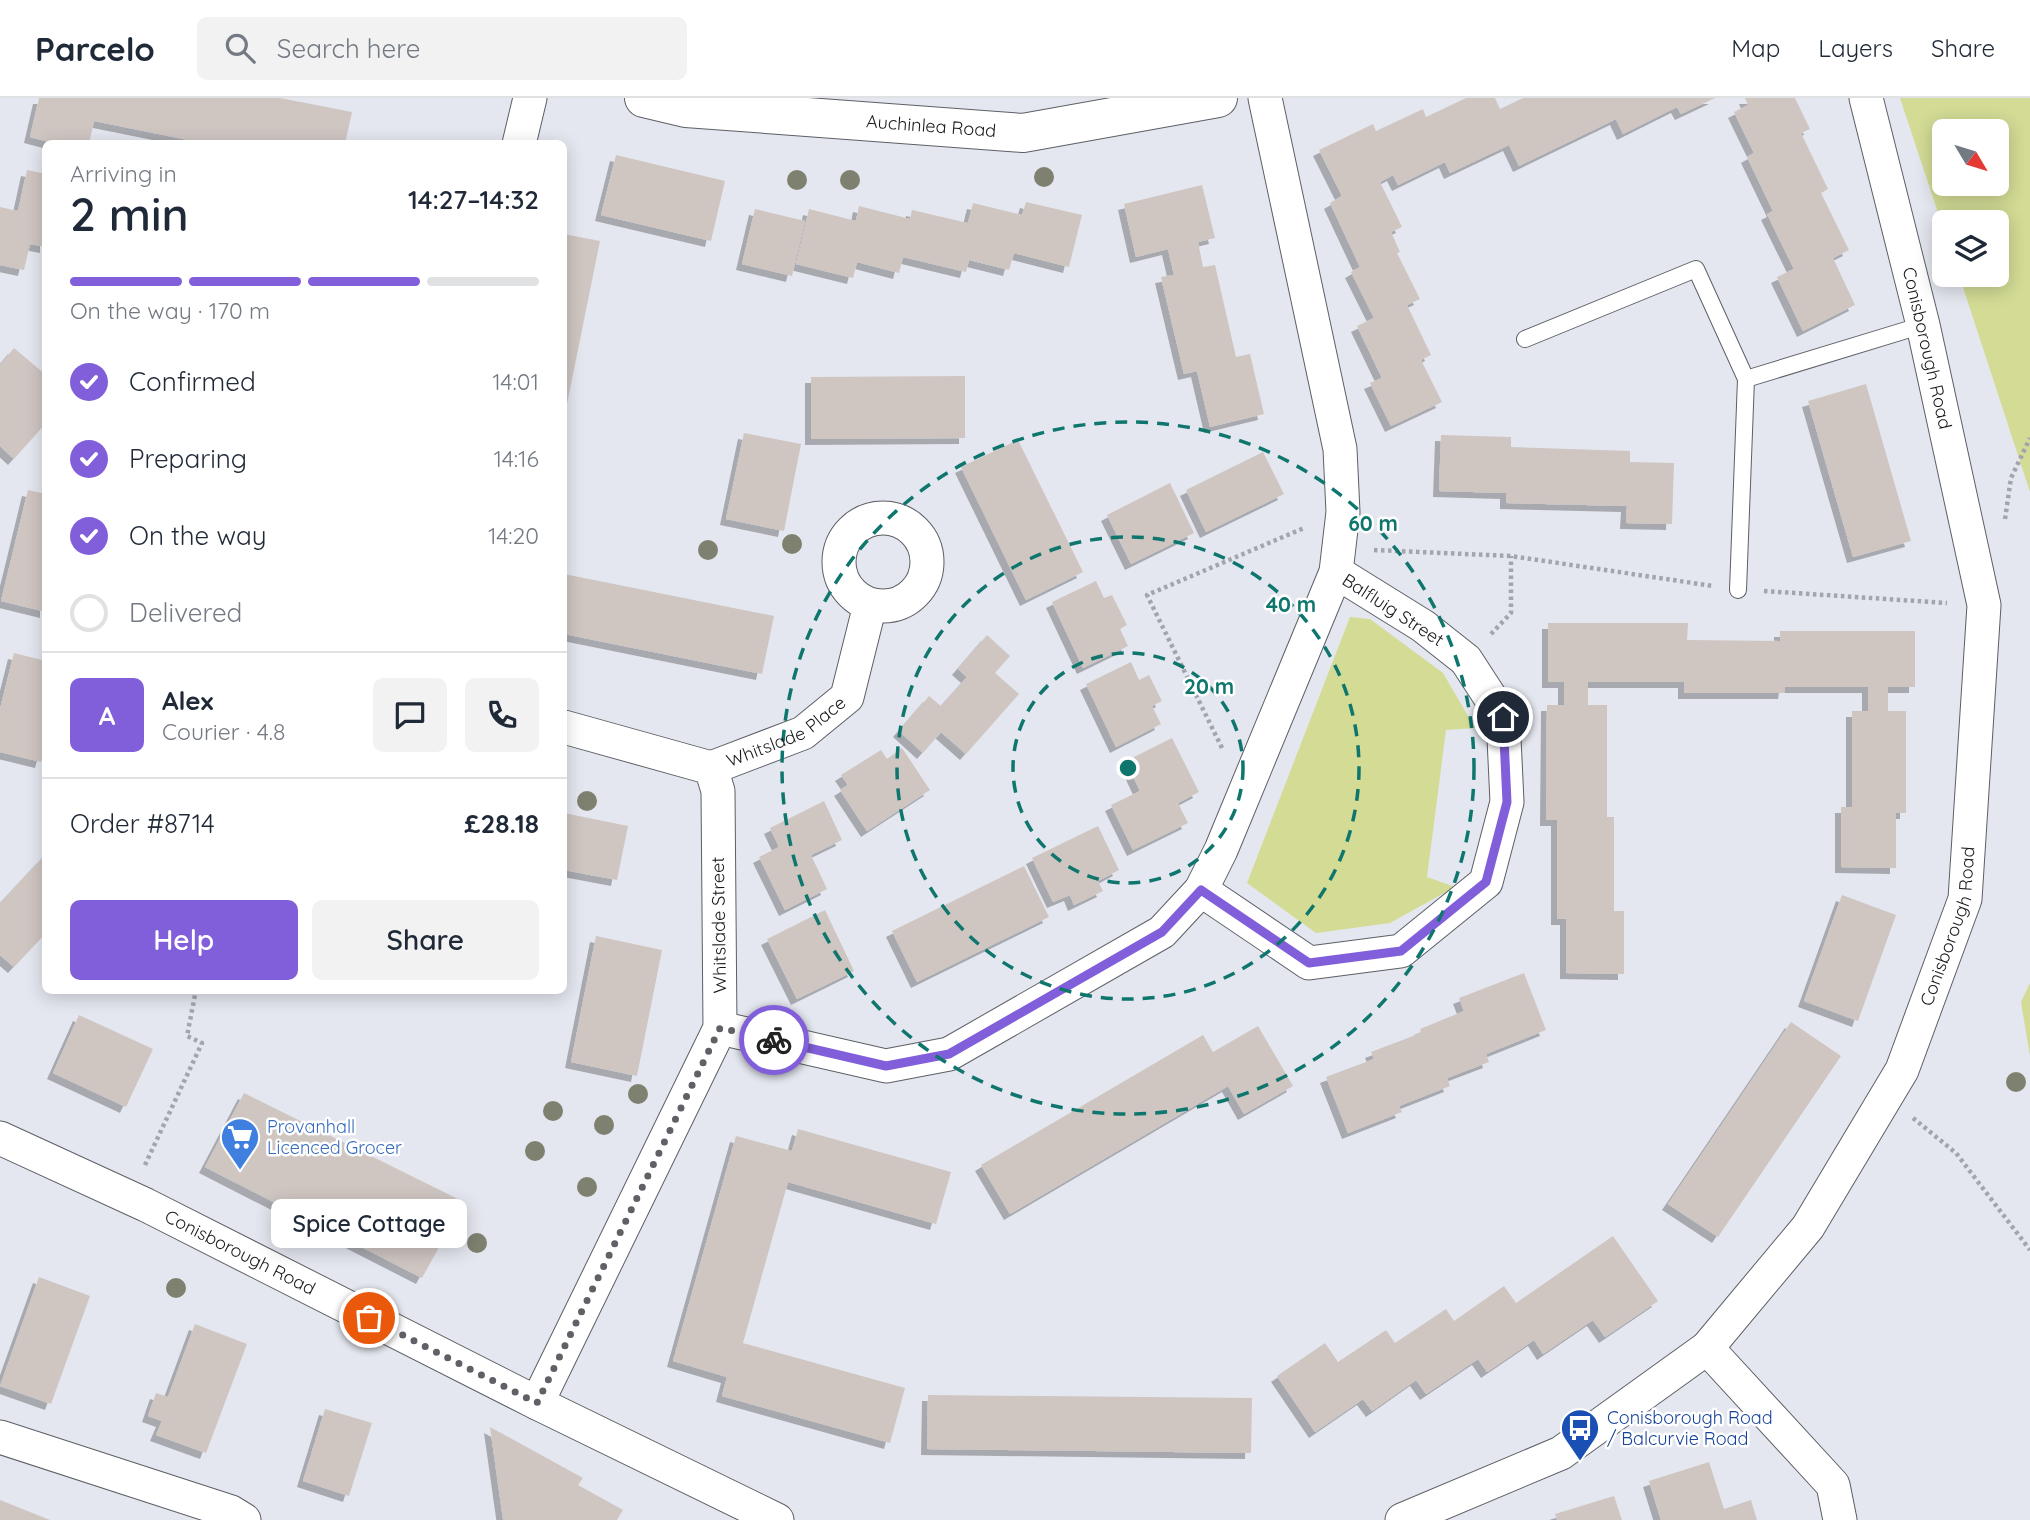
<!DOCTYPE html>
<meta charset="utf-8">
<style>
body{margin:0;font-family:Quicksand,sans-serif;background:#f2f2f3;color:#1f2937;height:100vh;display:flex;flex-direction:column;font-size:26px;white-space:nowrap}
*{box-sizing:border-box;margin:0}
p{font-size:23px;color:#747a83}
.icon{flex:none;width:38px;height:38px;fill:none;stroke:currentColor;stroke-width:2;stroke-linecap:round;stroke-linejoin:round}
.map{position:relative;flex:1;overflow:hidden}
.side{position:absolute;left:42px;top:42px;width:525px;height:854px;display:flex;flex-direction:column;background:#fff;border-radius:10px;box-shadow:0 4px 18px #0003}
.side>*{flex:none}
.needle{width:46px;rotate:128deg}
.buttons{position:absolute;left:1932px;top:21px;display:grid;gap:14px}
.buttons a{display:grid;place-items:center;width:77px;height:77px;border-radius:10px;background:#fff;box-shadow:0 4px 18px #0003;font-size:35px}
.pin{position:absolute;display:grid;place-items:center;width:60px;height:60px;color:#fff;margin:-30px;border:4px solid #fff;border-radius:50%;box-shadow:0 2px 7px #0007}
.courier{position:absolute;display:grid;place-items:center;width:70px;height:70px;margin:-35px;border:5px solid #825fda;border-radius:50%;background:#fff;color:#222;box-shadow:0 2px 9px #0007}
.bubble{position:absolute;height:49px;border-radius:10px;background:#fff;box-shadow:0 4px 18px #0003;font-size:23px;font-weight:600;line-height:49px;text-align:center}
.summary em{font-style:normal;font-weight:600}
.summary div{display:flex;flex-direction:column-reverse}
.summary{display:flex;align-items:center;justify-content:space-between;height:119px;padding:0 28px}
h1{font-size:46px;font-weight:600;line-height:52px}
.bar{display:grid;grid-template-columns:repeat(4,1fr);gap:10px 7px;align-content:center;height:84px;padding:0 28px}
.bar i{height:9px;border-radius:5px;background:#e0e1e3}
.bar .current{background:#825fda}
.bar p{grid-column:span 4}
.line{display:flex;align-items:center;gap:18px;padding:0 28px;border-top:2px solid #e0e1e3}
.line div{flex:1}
.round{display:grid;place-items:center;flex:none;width:74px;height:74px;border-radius:10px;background:#f2f2f3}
ol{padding:0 28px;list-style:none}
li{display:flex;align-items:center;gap:21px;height:77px}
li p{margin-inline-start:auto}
li .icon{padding:7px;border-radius:50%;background:#825fda;color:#fff;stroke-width:4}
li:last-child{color:#747a83}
li i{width:38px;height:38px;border:4px solid #e0e1e3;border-radius:50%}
.primary-button{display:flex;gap:14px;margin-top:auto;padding:14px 28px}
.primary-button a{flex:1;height:80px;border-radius:10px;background:#825fda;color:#fff;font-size:28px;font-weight:600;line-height:80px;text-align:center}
.primary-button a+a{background:#f2f2f3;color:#1f2937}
header{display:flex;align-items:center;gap:42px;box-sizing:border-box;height:98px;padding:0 35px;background:#fff;border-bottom:2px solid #e0e1e3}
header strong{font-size:33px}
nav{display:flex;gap:38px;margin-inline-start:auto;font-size:24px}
.search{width:490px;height:63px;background:#f2f2f3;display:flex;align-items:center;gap:18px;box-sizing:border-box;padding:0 24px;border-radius:10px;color:#747a83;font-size:26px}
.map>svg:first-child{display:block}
.green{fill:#d3db95;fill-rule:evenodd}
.building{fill:#cfc6c2;filter:url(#shadow)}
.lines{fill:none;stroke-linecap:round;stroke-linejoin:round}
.lane-casing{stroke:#5c5f65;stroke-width:18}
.street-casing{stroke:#5c5f65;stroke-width:35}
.secondary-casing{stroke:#5c5f65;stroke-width:40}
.path{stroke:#a3a5ac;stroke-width:4.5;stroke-dasharray:3.5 3.5;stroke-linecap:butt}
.lane{stroke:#fff;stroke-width:16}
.street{stroke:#fff;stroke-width:33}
.secondary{stroke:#fff;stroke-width:38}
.tree{fill:#7e8170}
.done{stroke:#5f6166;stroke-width:7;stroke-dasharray:0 12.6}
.route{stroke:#825fda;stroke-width:9}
.ring{fill:none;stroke:#0f766e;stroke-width:3.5;stroke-dasharray:12 9}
.labels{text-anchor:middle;stroke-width:5;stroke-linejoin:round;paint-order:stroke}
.street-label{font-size:18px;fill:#18191c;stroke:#fff}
.shop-label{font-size:18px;fill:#366cbe;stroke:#fff;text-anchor:start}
.transit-label{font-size:18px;fill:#164399;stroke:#fff;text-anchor:start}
.centre{fill:#0f766e;stroke:#fff;stroke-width:3.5}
.ring-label{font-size:21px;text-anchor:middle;font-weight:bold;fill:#0f766e;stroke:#fff;stroke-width:5;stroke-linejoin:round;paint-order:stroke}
</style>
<header>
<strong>Parcelo</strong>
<div class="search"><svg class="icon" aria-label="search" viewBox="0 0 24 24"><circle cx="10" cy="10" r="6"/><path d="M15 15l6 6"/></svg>Search here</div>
<nav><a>Map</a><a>Layers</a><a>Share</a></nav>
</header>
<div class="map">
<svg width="2030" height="1422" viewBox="0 0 2030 1422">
<defs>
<filter id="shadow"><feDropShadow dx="-6" dy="6" stdDeviation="0" flood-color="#0004"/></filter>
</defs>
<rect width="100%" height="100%" fill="#e4e7ef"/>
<!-- green -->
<path class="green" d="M1900 0H2030V394L1959 177H1997V124H1944V133ZM1944 33H1997V86H1944Z
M1350 519 1370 521 1443 575 1475 630 1446 632 1427 779 1455 789 1390 825 1316 835 1247 785Z
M2030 885V958L2021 904Z"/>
<!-- building -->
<path class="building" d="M39 0H280L352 14 345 46H208L94 23 89 46H56L30 39Z
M1466 0H1495L1500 11 1523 0H1715L1681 16 1677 9 1623 36 1616 21 1519 68 1509 47 1450 75 1445 64 1398 87 1393 77 1380 84 1402 129 1391 134 1400 154 1397 155 1420 201 1407 207 1431 257 1421 262 1442 304 1391 328 1370 285 1382 280 1357 228 1374 220 1351 174 1360 169 1330 105 1342 98 1319 52 1373 26 1376 33 1423 11 1426 19Z
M1745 0H1795L1810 31 1801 35 1828 91 1821 95 1849 152 1833 160 1855 207 1803 233 1777 179 1794 171 1767 116 1773 113 1747 59 1754 55 1734 14 1748 7Z
M616 57 725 83 711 143 601 117Z
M27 72 46 76V149L30 146 24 172 0 167V109L18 113Z
M1202 87 1215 140 1198 144 1203 169 1215 167 1236 259 1250 256 1264 316 1210 329 1197 273 1184 276 1161 179 1174 177 1168 151 1136 159 1124 106Z
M1026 104 1082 117 1069 169 1014 155 1009 172 969 162 966 174 903 159 899 175 857 164 853 180 796 166 809 111 856 123 859 108 910 121 912 112 968 125 973 105 1022 117Z
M755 111 805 123 792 178 742 166Z
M564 136 600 143 565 316H564Z
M14 250 46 277V325L14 361 0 348V267Z
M965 278V340L811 341V279Z
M1866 286 1911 443 1853 459 1808 303Z
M744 335 801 346 784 433 726 421Z
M1441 337 1511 339V349L1630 353V364L1674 365 1672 426 1626 425 1627 408 1506 405V395L1439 393Z
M1018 342 1083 474 1026 502 961 369Z
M1263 354 1284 396 1206 434 1186 392Z
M1170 385 1194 435 1131 466 1107 417Z
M28 392 46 396V514L1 503Z
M564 476 774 518 762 576 564 536Z
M1096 483 1104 500 1112 497 1127 527 1120 531 1128 548 1083 570 1052 504Z
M1548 525H1688L1687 542 1780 543V533H1915V589H1888V613H1906V715H1896V770L1841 769V709H1852V613H1868V589H1785L1784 595H1684V584H1588V607H1607V719H1614V813H1624V876L1566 875V821H1557V722H1546L1547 607H1564V584H1548Z
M987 537 1010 558 995 575 1019 596 966 656 941 634 923 655 899 633 929 598 941 608 967 579 958 571Z
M14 555 46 563V646L41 664 0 654V611Z
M1131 564 1139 582 1149 577 1162 603 1152 608 1161 626 1116 649 1086 586Z
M1172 640 1199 694 1178 705 1188 725 1133 752 1111 707 1140 693 1126 663Z
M902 650 930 692 867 733 840 692 848 687 841 677 881 652 887 661Z
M824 703 842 742 811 757 827 791 785 812 759 759 779 749 770 730Z
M564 715 628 728 617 782 564 772Z
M1098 728 1119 772 1098 783 1103 793 1074 807 1070 797 1053 804 1032 760Z
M42 760 46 763V835L14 869 0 857V805Z
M1024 768 1049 819 917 884 892 833Z
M1842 797 1896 817 1858 923 1804 903Z
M825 812 854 873 797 901 767 841Z
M596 838 662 852 637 978 571 964Z
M1524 875 1546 932 1486 956 1489 964 1447 980 1450 988 1399 1008 1402 1014 1348 1035 1326 979 1374 961 1371 954 1421 935 1420 931 1464 913 1459 900Z
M79 917 153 951 126 1009 53 975Z
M1791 924 1841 958 1718 1139 1668 1106Z
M1258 928 1293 988 1244 1016 1228 988 1010 1116 981 1067 1203 937 1213 954Z
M244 995 464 1104 422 1180 205 1069Z
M798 1031 951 1074 936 1126 788 1084 743 1245 905 1290 890 1345 722 1298 727 1279 673 1263 736 1038 792 1053Z
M1613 1138 1658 1203 1605 1239 1593 1222 1543 1256 1534 1242 1487 1274 1478 1261 1426 1296 1416 1282 1372 1313 1363 1301 1315 1334 1277 1278 1325 1245 1338 1264 1386 1232 1395 1245 1446 1211 1454 1223 1504 1188 1516 1205Z
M39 1179 90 1198 51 1306 0 1288Z
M195 1226 247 1246 206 1355 156 1337 162 1323 148 1318 156 1295 168 1299Z
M928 1297 1252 1300 1251 1355 927 1351Z
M325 1311 372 1325 349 1398 303 1383Z
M490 1329 583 1380 578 1387 623 1412 617 1422H505L503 1421Z
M1709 1364 1724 1411 1751 1402 1757 1422H1661L1649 1383Z
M1614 1398 1622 1422H1557L1555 1416Z
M0 1402 50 1422H0Z"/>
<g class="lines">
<!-- lane casing -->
<g class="lane-casing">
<path id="lane" d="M1525 241 1696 171 1746 281 1738 492
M1746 281 1923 227"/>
</g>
<!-- street casing -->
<g class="street-casing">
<g id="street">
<path d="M519 46 530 0"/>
<circle cx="883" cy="464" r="44"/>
<path id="s1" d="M711 670 803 635 847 599 870 507"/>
<path d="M1201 792 1309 865 1401 853 1486 784 1507 704 1503 619 1466 562 1423 528 1336 474"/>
<path d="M720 930 886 968 949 956 1162 834 1201 792 1221 752 1336 474 1343 414 1340 351 1265 0"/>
<path id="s2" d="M0 1040 146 1107 537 1305 777 1422"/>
<path d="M1707 1250 1833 1387 1840 1422"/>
<path d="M537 1305 720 930 718 693 711 670 564 629"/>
<path d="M0 1339 231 1414 244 1422"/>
<path id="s3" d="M1402 1422 1561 1355 1707 1250 1808 1129 1902 972 1965 801 1984 507 1923 227 1866 0"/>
</g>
</g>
<!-- secondary casing -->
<g class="secondary-casing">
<g id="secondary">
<path id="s4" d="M644 0 686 10 1023 35 1218 0"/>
</g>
</g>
<!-- path -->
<path class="path" d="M2005 421 2011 380 2030 340
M1374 452 1511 458 1713 488
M1764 493 1947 505
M1491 536 1511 515V458
M1222 650 1147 497 1304 430
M1913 1020 1956 1055 2030 1152
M145 1067 202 945 187 938 196 892"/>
<!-- lane -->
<use href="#lane" class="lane"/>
<!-- street -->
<use href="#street" class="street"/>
<!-- secondary -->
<use href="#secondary" class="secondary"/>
</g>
<!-- trees -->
<g class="tree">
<circle cx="1044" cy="79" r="10"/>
<circle cx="797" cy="82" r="10"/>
<circle cx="850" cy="82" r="10"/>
<circle cx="792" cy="446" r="10"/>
<circle cx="708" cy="452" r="10"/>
<circle cx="587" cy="703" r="10"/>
<circle cx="2016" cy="984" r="10"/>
<circle cx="638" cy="996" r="10"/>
<circle cx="553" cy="1013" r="10"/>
<circle cx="604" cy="1027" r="10"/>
<circle cx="535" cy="1053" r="10"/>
<circle cx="587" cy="1089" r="10"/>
<circle cx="477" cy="1145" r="10"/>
<circle cx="176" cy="1190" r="10"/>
</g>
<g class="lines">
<!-- done -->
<path class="done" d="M369 1220 537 1305 720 930 774 942"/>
<!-- route -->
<path class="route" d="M774 942 886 968 949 956 1162 834 1201 792 1309 865 1401 853 1486 784 1507 704 1503 619"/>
</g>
<!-- distance rings -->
<g class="ring">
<circle cx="1128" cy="670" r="115"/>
<circle cx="1128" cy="670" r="231"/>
<circle cx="1128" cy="670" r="346"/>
</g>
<!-- icons -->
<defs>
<g id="supermarket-pin" transform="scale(2.0125)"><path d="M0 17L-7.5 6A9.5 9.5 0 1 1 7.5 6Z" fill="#3f7fe0" stroke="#fff"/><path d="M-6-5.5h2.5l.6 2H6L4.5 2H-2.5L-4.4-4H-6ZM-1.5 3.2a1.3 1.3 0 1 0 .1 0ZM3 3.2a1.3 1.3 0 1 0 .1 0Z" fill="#fff"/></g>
<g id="bus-pin" transform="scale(2.0125)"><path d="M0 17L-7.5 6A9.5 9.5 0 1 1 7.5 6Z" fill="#1a4fb4" stroke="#fff"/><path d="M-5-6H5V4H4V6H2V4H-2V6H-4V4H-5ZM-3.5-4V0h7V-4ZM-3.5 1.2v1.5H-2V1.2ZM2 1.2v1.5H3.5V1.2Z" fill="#fff"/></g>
</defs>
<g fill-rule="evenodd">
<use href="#supermarket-pin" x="240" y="1039"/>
<use href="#bus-pin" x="1580" y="1330"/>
</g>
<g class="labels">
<!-- street labels -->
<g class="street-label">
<text dy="6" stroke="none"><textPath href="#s4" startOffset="289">Auchinlea Road</textPath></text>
<text transform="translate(1927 250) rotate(77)" y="6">Conisborough Road</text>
<text transform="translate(1393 512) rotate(33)" y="6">Balfluig Street</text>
<text dy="6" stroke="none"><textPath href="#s1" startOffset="84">Whitslade Place</textPath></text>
<text transform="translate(719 827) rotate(-91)" y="6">Whitslade Street</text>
<text dy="6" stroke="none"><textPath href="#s3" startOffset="845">Conisborough Road</textPath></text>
<text dy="6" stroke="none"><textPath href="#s2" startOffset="266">Conisborough Road</textPath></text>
</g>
<!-- shop labels -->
<g class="shop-label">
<text x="267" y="1035">Provanhall<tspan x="267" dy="21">Licenced Grocer</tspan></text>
</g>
<!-- transit labels -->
<g class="transit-label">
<text x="1607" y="1326">Conisborough Road<tspan x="1607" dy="21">/ Balcurvie Road</tspan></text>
</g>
</g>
<circle cx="1128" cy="670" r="10" class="centre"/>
<g class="ring-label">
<text x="1373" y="433">60 m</text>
<text x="1291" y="514">40 m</text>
<text x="1209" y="596">20 m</text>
</g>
</svg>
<div class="buttons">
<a><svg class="needle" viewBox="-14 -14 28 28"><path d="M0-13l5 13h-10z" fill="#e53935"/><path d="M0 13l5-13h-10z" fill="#747a83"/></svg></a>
<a><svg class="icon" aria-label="layers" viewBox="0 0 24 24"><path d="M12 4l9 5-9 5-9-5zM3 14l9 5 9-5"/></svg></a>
</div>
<div class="pin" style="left:369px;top:1220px;background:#ea580c"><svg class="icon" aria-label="bag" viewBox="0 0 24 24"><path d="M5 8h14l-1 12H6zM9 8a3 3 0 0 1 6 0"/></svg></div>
<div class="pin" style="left:1503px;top:619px;background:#1f2937"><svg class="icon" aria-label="home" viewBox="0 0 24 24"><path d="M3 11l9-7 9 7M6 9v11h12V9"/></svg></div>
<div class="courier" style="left:774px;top:942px"><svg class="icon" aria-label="bike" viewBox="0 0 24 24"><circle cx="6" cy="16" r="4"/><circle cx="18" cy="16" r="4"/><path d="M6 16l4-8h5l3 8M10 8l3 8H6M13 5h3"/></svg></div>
<div class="bubble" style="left:271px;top:1101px;width:196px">Spice Cottage</div>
<section class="side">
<div class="summary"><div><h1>2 min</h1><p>Arriving in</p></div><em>14:27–14:32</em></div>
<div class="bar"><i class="current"></i><i class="current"></i><i class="current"></i><i></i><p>On the way · 170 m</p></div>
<ol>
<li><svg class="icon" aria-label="check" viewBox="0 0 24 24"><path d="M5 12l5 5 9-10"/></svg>Confirmed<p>14:01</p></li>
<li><svg class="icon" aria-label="check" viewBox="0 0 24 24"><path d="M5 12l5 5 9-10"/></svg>Preparing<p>14:16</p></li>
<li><svg class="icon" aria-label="check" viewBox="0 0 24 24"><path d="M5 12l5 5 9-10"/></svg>On the way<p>14:20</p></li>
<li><i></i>Delivered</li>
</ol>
<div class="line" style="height:126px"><b class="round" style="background:#825fda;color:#fff">A</b><div><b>Alex</b><p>Courier · 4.8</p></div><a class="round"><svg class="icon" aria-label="chat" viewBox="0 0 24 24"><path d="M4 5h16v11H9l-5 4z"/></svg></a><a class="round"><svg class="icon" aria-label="phone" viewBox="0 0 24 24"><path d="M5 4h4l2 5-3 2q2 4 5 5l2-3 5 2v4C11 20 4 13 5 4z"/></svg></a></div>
<div class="line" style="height:91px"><div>Order #8714</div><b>£28.18</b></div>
<div class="primary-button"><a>Help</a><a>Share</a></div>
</section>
</div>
